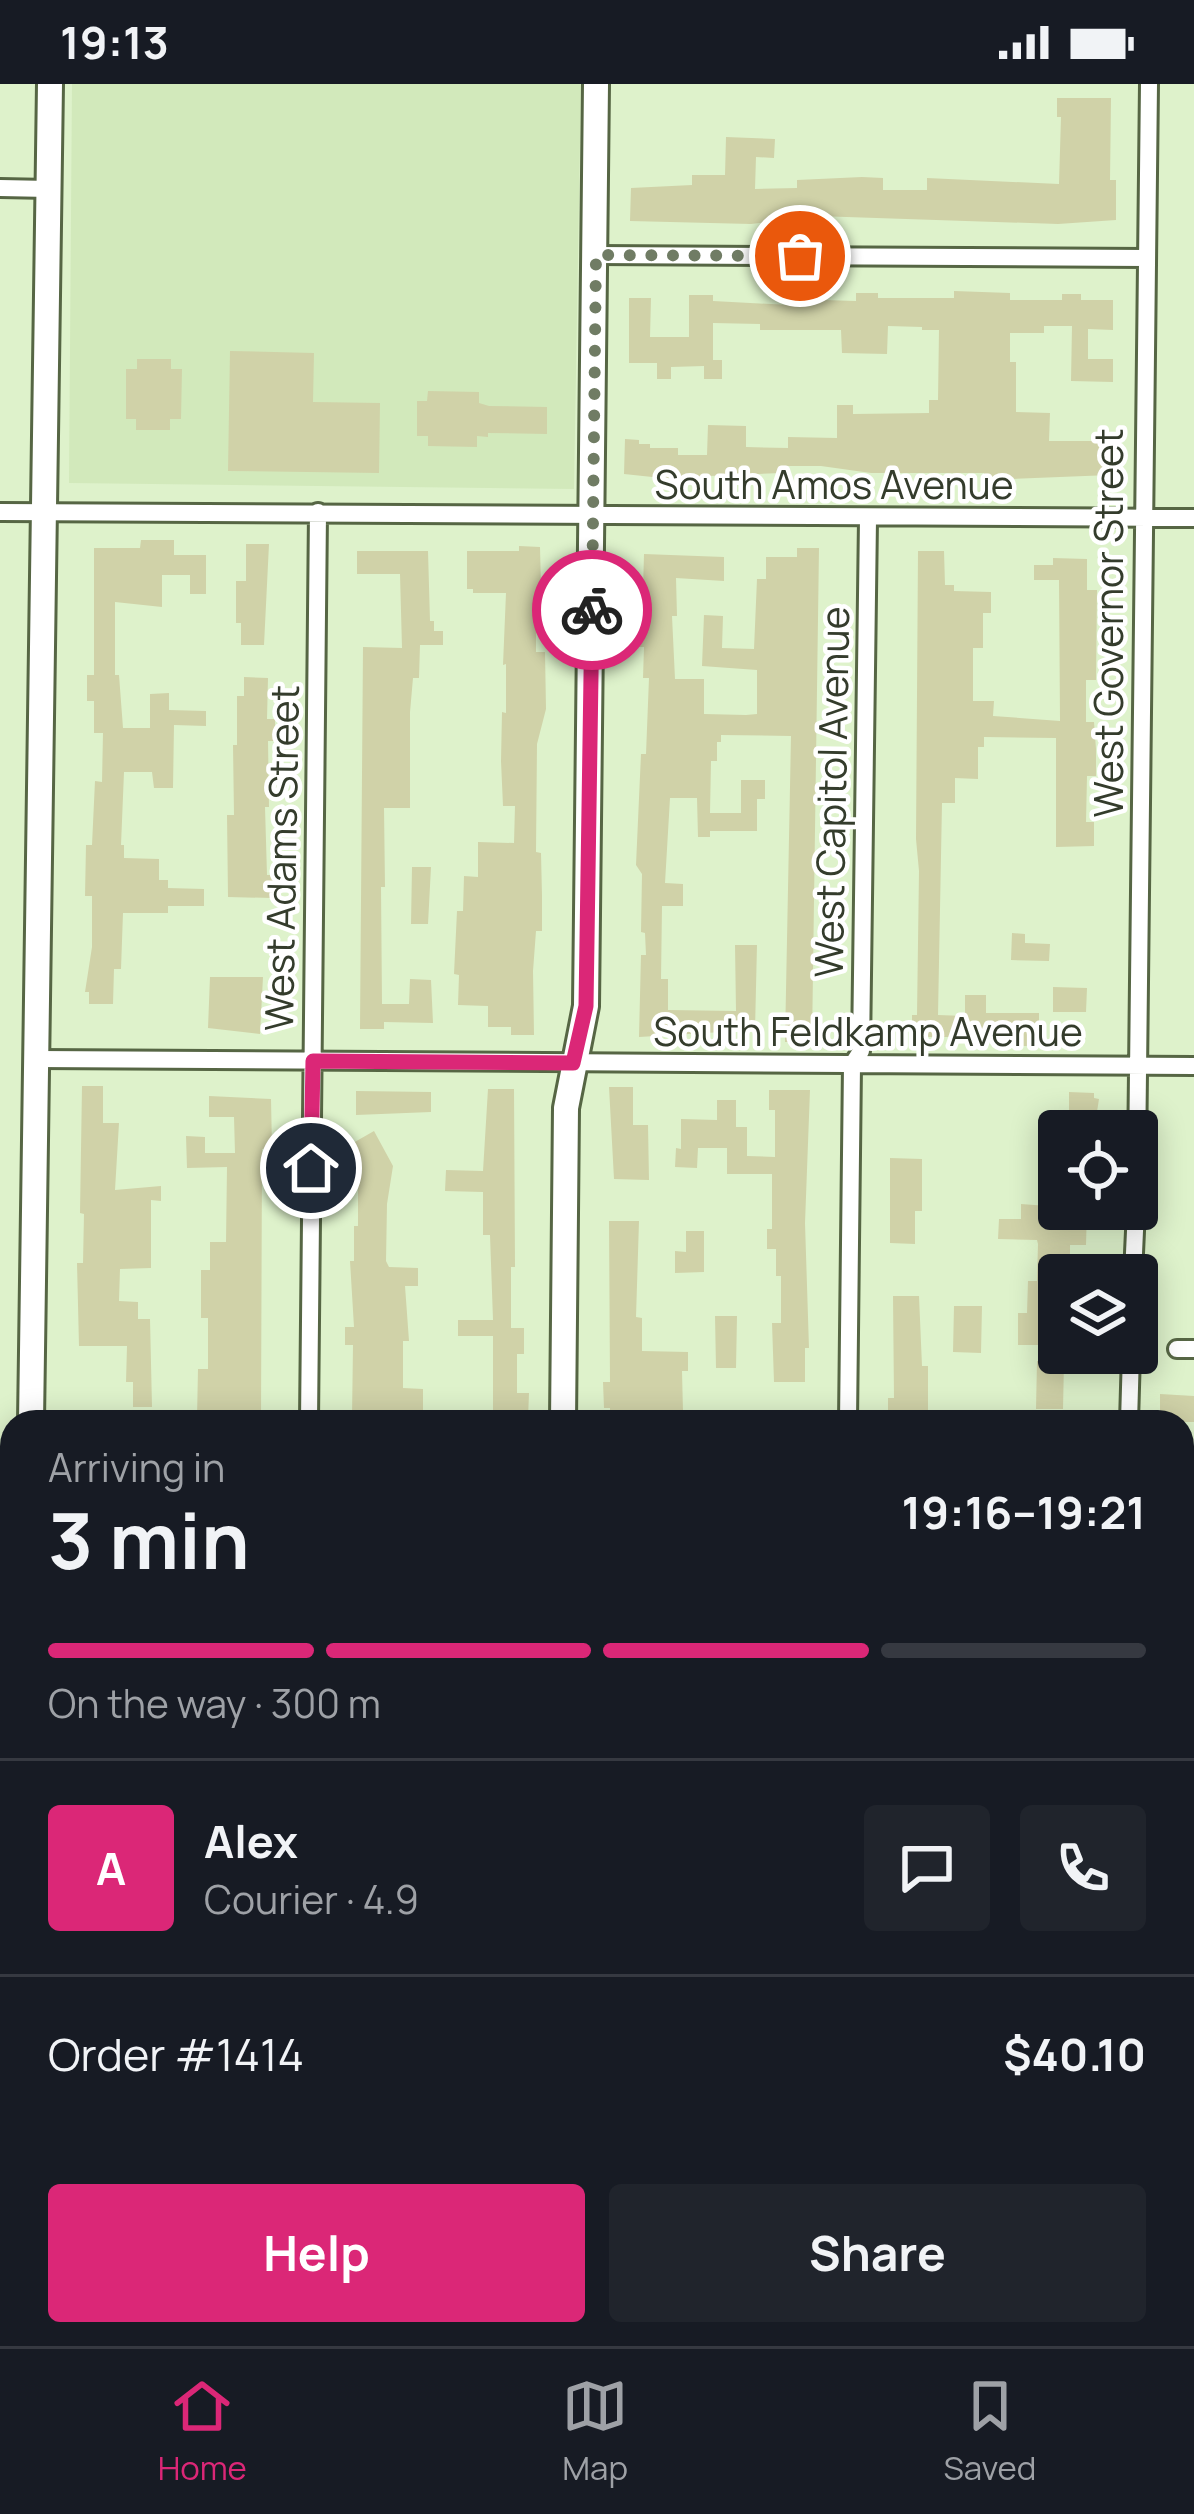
<!DOCTYPE html>
<meta charset="utf-8">
<style>
body{margin:0;font-family:Manrope,sans-serif;background:#20242c;color:#f1f3f6;height:100vh;display:flex;flex-direction:column;font-size:45px;white-space:nowrap}
*{box-sizing:border-box;margin:0}
p{font-size:39px;color:#9ea1a6}
.icon{flex:none;width:66px;height:66px;fill:none;stroke:currentColor;stroke-width:2;stroke-linecap:round;stroke-linejoin:round}
.map{position:relative;flex:1;overflow:hidden}
.side{position:absolute;left:0px;top:1326px;width:1194px;height:936px;display:flex;flex-direction:column;background:#171b24;border-radius:36px 36px 0 0;box-shadow:0 6px 30px #0003}
.side>*{flex:none}
.controls{position:absolute;left:1038px;top:1026px;display:grid;gap:24px}
.controls a{display:grid;place-items:center;width:120px;height:120px;border-radius:12px;background:#171b24;box-shadow:0 6px 30px #0003;font-size:60px}
.pin{position:absolute;display:grid;place-items:center;width:102px;height:102px;color:#fff;margin:-51px;border:6px solid #fff;border-radius:50%;box-shadow:0 3px 12px #0007}
.courier{position:absolute;display:grid;place-items:center;width:120px;height:120px;margin:-60px;border:9px solid #db2777;border-radius:50%;background:#fff;color:#222;box-shadow:0 3px 15px #0007}
.summary em{font-style:normal;font-weight:700}
.summary div{display:flex;flex-direction:column-reverse}
.summary{display:flex;align-items:center;justify-content:space-between;height:204px;padding:0 48px}
h1{font-size:78px;font-weight:700;line-height:90px}
.bar{display:grid;grid-template-columns:repeat(4,1fr);gap:18px 12px;align-content:center;height:144px;padding:0 48px}
.bar i{height:15px;border-radius:9px;background:#363941}
.bar .current{background:#db2777}
.bar p{grid-column:span 4}
.line{display:flex;align-items:center;gap:30px;padding:0 48px;border-top:3px solid #363941}
.line div{flex:1}
.round{display:grid;place-items:center;flex:none;width:126px;height:126px;border-radius:12px;background:#20242c}
.button{display:flex;gap:24px;margin-top:auto;padding:24px 48px}
.button a{flex:1;height:138px;border-radius:12px;background:#db2777;color:#fff;font-size:48px;font-weight:700;line-height:138px;text-align:center}
.button a+a{background:#20242c;color:#f1f3f6}
.status{display:flex;justify-content:space-between;align-items:center;height:84px;padding:0 60px;background:#171b24;direction:ltr}
.status svg{height:33px;fill:currentColor}
.tab-bar{display:flex;justify-content:space-around;align-items:center;height:168px;border-top:3px solid #363941;background:#171b24;font-size:33px;color:#9ea1a6}
.tab-bar a{display:grid;justify-items:center;gap:6px}
.tab-bar .current{color:#db2777}
.map>svg:first-child{display:block}
.built{fill:#d2e9bb}
.forest{fill:url(#forest-firs)}
.building{fill:#d0d2a8}
.lines{fill:none;stroke-linecap:round;stroke-linejoin:round}
.street-casing{stroke:#566644;stroke-width:22}
.secondary-casing{stroke:#566644;stroke-width:30}
.street{stroke:#fff;stroke-width:16}
.secondary{stroke:#fff;stroke-width:24}
.done{stroke:#707c64;stroke-width:12;stroke-dasharray:0 21.6}
.route{stroke:#db2777;stroke-width:15}
.labels{text-anchor:middle;stroke-width:9;stroke-linejoin:round;paint-order:stroke}
.street-label{font-size:39px;fill:#343c2c;stroke:#fff}
</style>
<div class="status"><b>19:13</b><svg viewBox="0 0 49 12"><path d="M0 12V9h3v3zM5 12V6h3v6zM10 12V3h3v9zM15 12V0h3v12zM26 1h20v11H26zM47 4h2v5h-2z"/></svg></div>
<div class="map">
<svg width="1194" height="2262" viewBox="0 0 1194 2262">
<defs>
<pattern id="forest-firs" width="22" height="20" patternUnits="userSpaceOnUse" patternTransform="scale(3)"><rect width="22" height="20" fill="#c284ef"/><path d="M5 1l3.5 6h-7zM16 11l3.5 6h-7z" fill="#9e6dc2"/></pattern>
</defs>
<rect width="100%" height="100%" fill="#def2cb"/>
<!-- built -->
<path class="built" d="M72 0H581L574 405 69 399Z
M56 2250H521V2262H57Z
M582 2250H959L956 2262H582Z"/>
<!-- forest -->
<path class="forest" d="M1194 2060V2262H1026L1032 2250H1182V2071Z"/>
<!-- building -->
<path class="building" d="M1057 14H1111L1110 96H1116V136L1058 140 787 131V136L751 140 630 137 631 104 692 101V91H725L726 53 775 55 774 74 756 73 755 105 797 104V96L862 93 883 94V106H927V94L1059 100 1061 33H1057Z
M954 207 1010 209V216H1062V210H1081V216H1113V246L1088 245V275H1113V298L1071 297 1072 242H1044V249H1010V278H1016V328L1050 329 1049 357H1110V391L984 396V389H871L821 382H781V389L709 392V399L624 390 625 355 639 356V360H650V364H678V371H707L708 341 746 342V363L788 364V353L837 354V321H853V330L929 329V316H938L939 246H922V243L888 242 887 270 842 269 841 246H760V240L713 239V276H722V295H704V282L671 283V295H657V279H629V214H651L650 253H689V211H713V217L789 221V215L856 217V209H878V214H954Z
M230 267 314 269 313 318 380 319 379 389 228 387Z
M137 275H171V285H182L181 335H170V346H136V335H126V285H137Z
M428 307 479 308V319L489 322 547 323V350L488 349V353L477 352V363L428 362V352H417V317H427Z
M141 456H174V471H206V510H190V491H162V523L115 518V591H119L123 644H150V610L169 609V626L206 627V642L174 641 173 704H154L152 688H124L121 761H124V774L159 775V796H168V804L204 805V822H168V829H123L121 885H114L113 920H89V908H85L92 863V812H85L86 761H92L95 697 102 698 103 649H94V617H87V591H94V464H140Z
M246 460H269L264 561H241V539H236V497H246Z
M519 462 540 463 541 503H547V528H536V568H545L546 625 537 660 536 768 541 769 542 812V847H536L533 887 534 951H511V943H488V922L458 921 459 891 454 890 457 827H463L464 792 478 793V758L514 759 515 722H503L501 677 502 628 506 629V580L503 581 506 509H473V505H467V467H519Z
M797 464H819L812 958H785L791 652 721 651V658H717V677H711L710 729H741V696H765V715H757V747H710V753H698L697 714H670L665 799 683 800V822H662L661 895H668V926L736 927 735 861H757L755 946 639 953 641 871H646L645 849 641 848 642 790 636 781 641 670H646L649 594H643L644 563H637V541H642L644 470 724 473V497L676 494 677 532H672L675 595H704V630L746 631 757 630V586L702 582 704 531 723 532 722 564 754 565 757 495H766V473H797Z
M357 467H428L430 537H434V547H443V561H420L419 594H413L410 628V724H384L385 803H381L382 920H409L410 895 431 896 433 939 384 938V945H360L363 563 402 564 400 490H357Z
M918 467H944L945 501H954V507L991 508V529H983V564H973V617H994L993 632 1060 637 1059 496H1034V481H1053V474L1087 475V506H1097L1096 596H1086V638H1094L1096 665V692H1087L1086 738H1094V762L1056 763V654L984 653V663H978V695L955 694V719H942L938 931 965 932V911H986V929H1039V962H1005V953H912V931H917L919 787 916 755Z
M244 593 268 594 267 635H275V657H268L269 723H265L267 791H273L272 814 228 813 227 731H234L233 661H237V612H244Z
M412 783H431L428 840H411Z
M1012 849 1025 850V859L1050 860 1049 877 1011 876Z
M210 893H263L260 950 208 944Z
M1053 903 1087 904 1086 928H1053Z
M82 1002H103V1039H119L115 1106 161 1102V1117L151 1116V1184L120 1185 119 1217 138 1218V1235H150L152 1323H133V1298H126L127 1262H79L77 1179H83L84 1130 80 1129Z
M609 1003H633V1041H648L649 1096 614 1095Z
M488 1005H514L515 1183H511V1244H524V1270H517V1309H529L528 1335H493V1252H458V1236H493L490 1151H483V1108L445 1107 446 1086 483 1087Z
M769 1006H810L805 1139 809 1264H805V1298H774L772 1239H781V1192H776V1165H767V1145H772V1090H727V1064H698L697 1084 675 1083 676 1064 681 1065V1035L717 1036V1016H736V1043H747V1072L775 1073V1026H769Z
M356 1007 431 1008V1028L356 1031Z
M1069 1008 1094 1009V1014L1099 1015 1094 1047H1069Z
M209 1012 271 1015 272 1064 262 1065 261 1338 197 1334 198 1285H208V1234H201V1186H210V1158H226L227 1083 187 1084 186 1052 205 1053V1069H235L234 1033H209Z
M374 1047 393 1082 387 1120 386 1177 389 1183 418 1184V1202H405L409 1257H403V1304L423 1305V1338L352 1334 353 1261H345V1243H354L350 1177H354V1142H358V1068L353 1059Z
M890 1074 922 1075V1127H915V1160L890 1159Z
M1021 1120 1087 1125 1086 1161H1070V1191H1059L1056 1215H1050V1261H1018V1229H1027L1028 1197H1037L1038 1160 1037 1156 998 1155 999 1135H1021Z
M609 1137H639L636 1233 642 1234V1267L688 1268V1287H682L683 1328H639L638 1338H610V1324H604L603 1298H610Z
M686 1147H704V1188L675 1189V1167L686 1168Z
M893 1212H919L922 1282H928V1329H923V1338H888V1314H894Z
M954 1222H982L981 1269 953 1268Z
M715 1232H737L736 1284H716Z
M1037 1277 1064 1278 1063 1325H1036Z
M1160 1310 1194 1312V1338H1160Z"/>
<g class="lines">
<!-- street casing -->
<g class="street-casing">
<path id="street" d="M0 104 49 105
M596 171 1146 174
M0 428 1194 434
M37 975 1194 982
M1137 1078 1149 0
M1133 1191 1136 1125
M1177 1265H1194
M309 1338 318 428
M848 1338 852 981 861 967 868 435
M1129 1338 1131 1269
M1182 1993 1194 1990"/>
</g>
<!-- secondary casing -->
<g class="secondary-casing">
<path id="secondary" d="M31 1338 50 0
M563 1338 566 1024 586 922 596 0
M25 2262V2250
M549 2262V2250"/>
</g>
<!-- street -->
<use href="#street" class="street"/>
<!-- secondary -->
<use href="#secondary" class="secondary"/>
</g>
<g class="lines">
<!-- done -->
<path class="done" d="M592 526 596 171 800 172"/>
<!-- route -->
<path class="route" d="M311 1084 313 977 573 979 586 922 592 526"/>
</g>
<g class="labels">
<!-- street labels -->
<g class="street-label">
<text x="834" y="415">South Amos Avenue</text>
<text transform="translate(1109 539) rotate(-90)" y="14">West Governor Street</text>
<text transform="translate(832 708) rotate(-89)" y="14">West Capitol Avenue</text>
<text transform="translate(282 774) rotate(-89)" y="14">West Adams Street</text>
<text x="868" y="962">South Feldkamp Avenue</text>
</g>
</g>
</svg>
<div class="controls">
<a><svg class="icon" aria-label="locate" viewBox="0 0 24 24"><circle cx="12" cy="12" r="6"/><path d="M12 2v4M12 18v4M2 12h4M18 12h4"/></svg></a>
<a><svg class="icon" aria-label="layers" viewBox="0 0 24 24"><path d="M12 4l9 5-9 5-9-5zM3 14l9 5 9-5"/></svg></a>
</div>
<div class="pin" style="left:800px;top:172px;background:#ea580c"><svg class="icon" aria-label="bag" viewBox="0 0 24 24"><path d="M5 8h14l-1 12H6zM9 8a3 3 0 0 1 6 0"/></svg></div>
<div class="pin" style="left:311px;top:1084px;background:#1f2937"><svg class="icon" aria-label="home" viewBox="0 0 24 24"><path d="M3 11l9-7 9 7M6 9v11h12V9"/></svg></div>
<div class="courier" style="left:592px;top:526px"><svg class="icon" aria-label="bike" viewBox="0 0 24 24"><circle cx="6" cy="16" r="4"/><circle cx="18" cy="16" r="4"/><path d="M6 16l4-8h5l3 8M10 8l3 8H6M13 5h3"/></svg></div>
<section class="side">
<div class="summary"><div><h1>3 min</h1><p>Arriving in</p></div><em>19:16–19:21</em></div>
<div class="bar"><i class="current"></i><i class="current"></i><i class="current"></i><i></i><p>On the way · 300 m</p></div>
<div class="line" style="height:216px"><b class="round" style="background:#db2777;color:#fff">A</b><div><b>Alex</b><p>Courier · 4.9</p></div><a class="round"><svg class="icon" aria-label="chat" viewBox="0 0 24 24"><path d="M4 5h16v11H9l-5 4z"/></svg></a><a class="round"><svg class="icon" aria-label="phone" viewBox="0 0 24 24"><path d="M5 4h4l2 5-3 2q2 4 5 5l2-3 5 2v4C11 20 4 13 5 4z"/></svg></a></div>
<div class="line" style="height:156px"><div>Order #1414</div><b>$40.10</b></div>
<div class="button"><a>Help</a><a>Share</a></div>
</section>
</div>
<nav class="tab-bar">
<a class="current"><svg class="icon" aria-label="home" viewBox="0 0 24 24"><path d="M3 11l9-7 9 7M6 9v11h12V9"/></svg>Home</a>
<a><svg class="icon" aria-label="map" viewBox="0 0 24 24"><path d="M3 6l6-2 6 2 6-2v14l-6 2-6-2-6 2zM9 4v14M15 6v14"/></svg>Map</a>
<a><svg class="icon" aria-label="saved" viewBox="0 0 24 24"><path d="M7 4h10v16l-5-4-5 4z"/></svg>Saved</a>
</nav>
